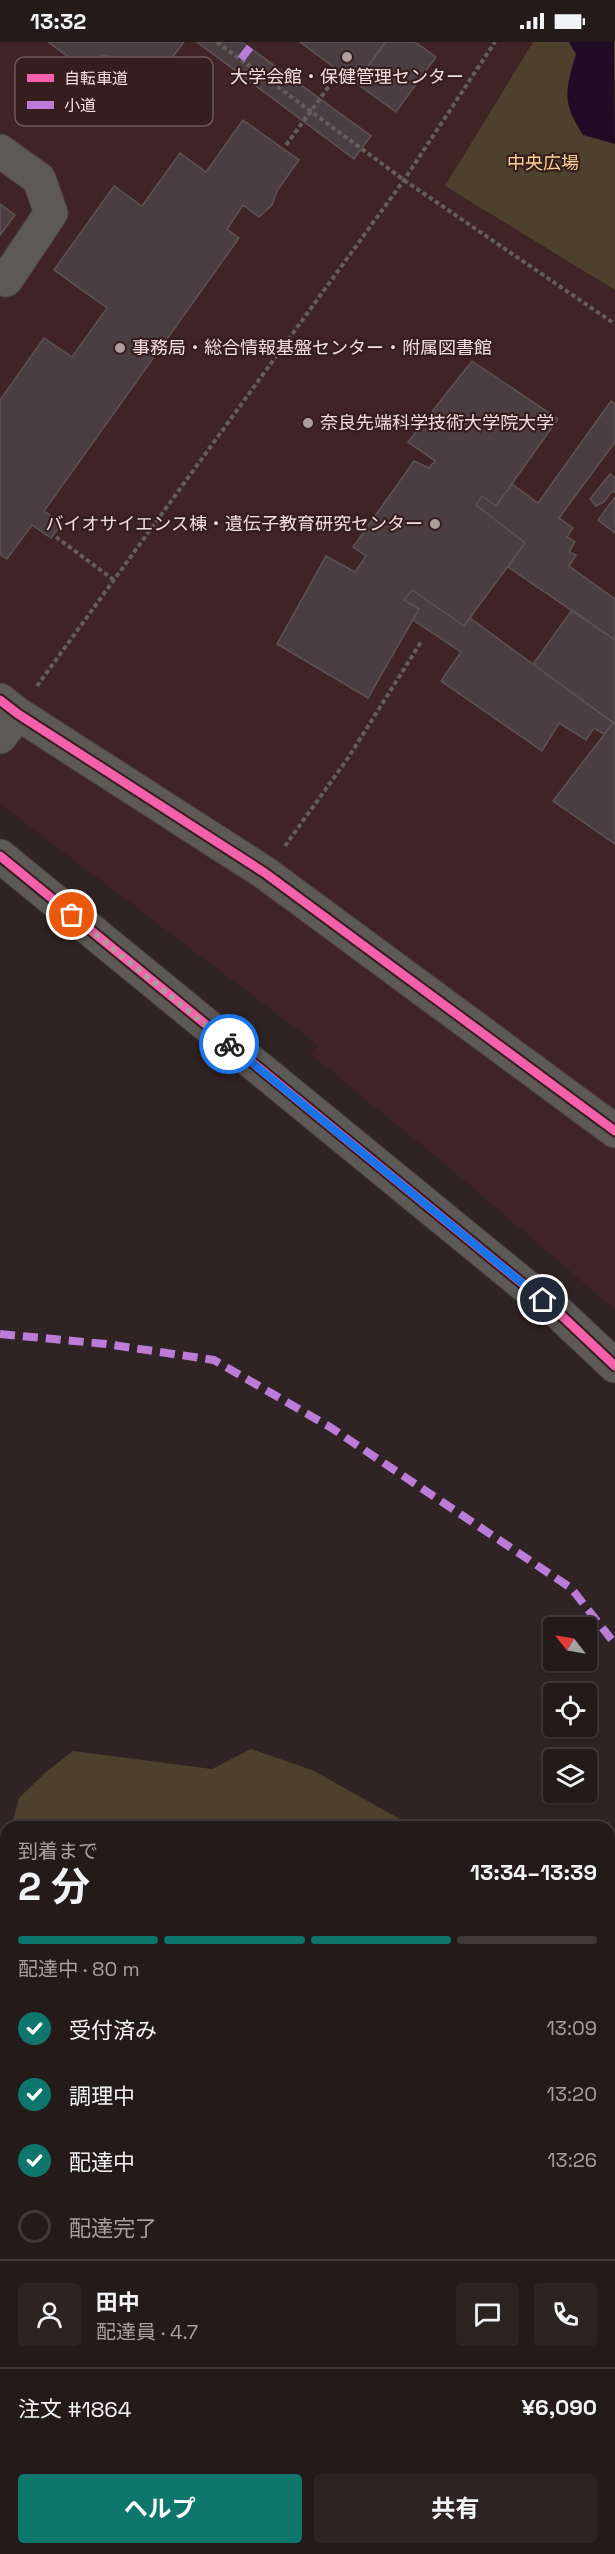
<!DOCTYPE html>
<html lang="ja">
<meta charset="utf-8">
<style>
body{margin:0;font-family:"Space Grotesk","Noto Sans JP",sans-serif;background:#2c2323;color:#f1f3f6;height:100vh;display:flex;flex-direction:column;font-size:22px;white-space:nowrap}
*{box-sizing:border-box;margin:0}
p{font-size:20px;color:#a3a1a2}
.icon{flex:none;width:33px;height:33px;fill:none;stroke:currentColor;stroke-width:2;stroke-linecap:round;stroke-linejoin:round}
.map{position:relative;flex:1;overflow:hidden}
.sheet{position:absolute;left:0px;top:1779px;width:615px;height:734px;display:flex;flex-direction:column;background:#241a1a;border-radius:18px 18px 0 0;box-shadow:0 2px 4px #0004,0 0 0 2px #413839}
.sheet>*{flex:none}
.needle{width:39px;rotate:301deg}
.controls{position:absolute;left:543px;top:1575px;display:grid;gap:12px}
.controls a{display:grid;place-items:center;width:54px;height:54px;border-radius:6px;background:#241a1a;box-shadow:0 2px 4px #0004,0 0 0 2px #413839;font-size:30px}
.pin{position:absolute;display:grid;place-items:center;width:51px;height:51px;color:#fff;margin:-26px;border:3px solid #fff;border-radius:50%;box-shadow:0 2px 6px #0007}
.courier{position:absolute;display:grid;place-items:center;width:60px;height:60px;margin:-30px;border:4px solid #1a73e8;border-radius:50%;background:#fff;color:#222;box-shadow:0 2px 8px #0007}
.headline em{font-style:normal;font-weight:700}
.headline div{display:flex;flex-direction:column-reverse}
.headline{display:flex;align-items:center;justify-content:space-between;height:102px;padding:0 18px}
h1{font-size:39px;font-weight:700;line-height:45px}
.bar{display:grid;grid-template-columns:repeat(4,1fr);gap:9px 6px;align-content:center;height:72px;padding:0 18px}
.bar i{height:8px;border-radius:4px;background:#413839}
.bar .active{background:#0f766e}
.bar p{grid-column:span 4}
.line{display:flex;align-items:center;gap:15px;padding:0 18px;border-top:2px solid #413839}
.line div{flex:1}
.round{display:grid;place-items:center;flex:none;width:63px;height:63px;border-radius:6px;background:#2c2323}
ol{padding:0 18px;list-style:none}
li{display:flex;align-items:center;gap:18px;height:66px}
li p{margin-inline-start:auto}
li .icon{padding:6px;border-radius:50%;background:#0f766e;color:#fff;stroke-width:4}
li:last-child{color:#a3a1a2}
li i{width:33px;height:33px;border:3px solid #413839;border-radius:50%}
.action{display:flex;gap:12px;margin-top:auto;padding:12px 18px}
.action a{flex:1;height:69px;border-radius:6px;background:#0f766e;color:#fff;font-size:24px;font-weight:700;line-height:69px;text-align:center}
.action a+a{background:#2c2323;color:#f1f3f6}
.status{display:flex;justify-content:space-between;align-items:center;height:42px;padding:0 30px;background:#241a1a;direction:ltr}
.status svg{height:16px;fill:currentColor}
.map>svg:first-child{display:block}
.built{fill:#402324}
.green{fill:#4d402d}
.water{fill:#210c26}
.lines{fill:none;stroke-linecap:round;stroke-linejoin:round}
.river{stroke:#210c26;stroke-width:63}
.building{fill:#4b3e42;stroke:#5d5254;stroke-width:1.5}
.minor-casing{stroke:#4a3e3e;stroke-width:35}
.highway-casing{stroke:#4a3e3e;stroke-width:35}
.path{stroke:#645d5c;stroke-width:4;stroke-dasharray:4.5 3;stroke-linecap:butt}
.minor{stroke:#5d5957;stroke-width:33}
.highway{stroke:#675e5c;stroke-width:33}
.quiet{stroke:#bd7bd9;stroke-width:8;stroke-dasharray:15 8;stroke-linecap:butt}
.cycleway-casing{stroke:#361d1e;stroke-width:13}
.cycleway{stroke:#f560ab;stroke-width:9}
.done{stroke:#ad9d9d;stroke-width:6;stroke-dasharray:0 10.8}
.route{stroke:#1a73e8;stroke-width:8}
.poi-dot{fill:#ad9d9d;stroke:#361d1e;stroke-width:2}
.labels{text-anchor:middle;stroke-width:4.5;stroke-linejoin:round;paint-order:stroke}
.poi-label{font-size:18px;fill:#f1dfdf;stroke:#361d1e;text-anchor:start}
.park-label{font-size:18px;fill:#fad394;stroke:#361d1e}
.key{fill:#361d1e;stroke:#6e5758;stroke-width:1.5}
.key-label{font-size:16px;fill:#f1dfdf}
</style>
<div class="status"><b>13:32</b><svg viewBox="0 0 49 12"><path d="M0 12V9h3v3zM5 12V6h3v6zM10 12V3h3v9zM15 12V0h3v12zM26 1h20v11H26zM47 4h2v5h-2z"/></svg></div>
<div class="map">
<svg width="615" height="2512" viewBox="0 0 615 2512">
<rect width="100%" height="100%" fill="#302323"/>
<!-- built -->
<path class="built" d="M0 0H615V1268L452 1128 309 1011 319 1004 0 762Z"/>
<!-- green -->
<path class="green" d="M533 0H615V248L445 144Z
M251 1707 312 1728 400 1777 405 1785H11L19 1756 46 1730 73 1709 212 1727Z
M6 1791V2506L173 2507 169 2512H0V1792Z"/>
<!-- water -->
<path class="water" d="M569 0H614L615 102 583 93C562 60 565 49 576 12Z"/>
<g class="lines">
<!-- river -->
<path class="river" d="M609 2449 615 2442
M549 2512 554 2506"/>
</g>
<!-- building -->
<path class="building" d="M48 0H184L156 37 127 17 102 13 89 30Z
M197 0H242L371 94 354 117Z
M300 0H385L355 41Z
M386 0H415L436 15 396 70 356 41Z
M243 78 299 118 277 149 272 163 259 175 243 163 227 187 239 196 44 469 62 482 51 496 32 483 7 517 0 512V358L44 296 72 315 107 266 54 228 114 144 142 164 180 111 206 130Z
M0 162 15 173 0 193Z
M472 319 558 377 496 464 482 454 476 463 525 501 464 584 412 548 404 558 419 567 368 656 277 602 326 514 355 530 366 514 353 505 414 419 429 426 435 419 408 400Z
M611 359 615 362V400L559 476 573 486 567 495 575 500 569 510 576 513 569 524 615 557V598L508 525 525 501 476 463 482 454 496 464 512 442 538 461Z
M610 432 615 436V451L612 449 604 460 596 464 590 457Z
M615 455V491L598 478Z
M412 548 464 584 470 576 613 681 604 692 594 686 586 698 559 681 542 709 441 639 461 610 413 578 419 567 404 558Z
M572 568 615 598V682L533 622Z
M613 681 615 682V802L553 759Z"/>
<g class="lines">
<!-- minor casing -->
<g class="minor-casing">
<path id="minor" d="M0 109 39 137 51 171 6 238
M0 658 18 672 265 831 615 1089
M0 695 18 672
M0 814 561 1273 615 1324
M504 2506 509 2512
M341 2512 349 2506"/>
</g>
<!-- highway casing -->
<g class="highway-casing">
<path id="highway" d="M609 1932 615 1923
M196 2512 200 2506"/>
</g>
<!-- path -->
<path class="path" d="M217 0 404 138 615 282
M286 103 338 32
M56 495 114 538
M37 644 404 138 495 0
M285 804 348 716 421 600"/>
<!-- minor -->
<use href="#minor" class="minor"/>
<!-- highway -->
<use href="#highway" class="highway"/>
<!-- quiet -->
<path class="quiet" d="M241 17 254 0
M0 1292 106 1302 214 1318 330 1385 571 1546 615 1602"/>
<!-- cycleway casing -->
<g class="cycleway-casing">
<path id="cycleway" d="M0 658 18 672 265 831 615 1089
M0 814 561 1273 615 1324"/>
</g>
<!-- cycleway -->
<use href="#cycleway" class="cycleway"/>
</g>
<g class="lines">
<!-- done -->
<path class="done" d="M72 873 229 1002"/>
<!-- route -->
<path class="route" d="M229 1002 543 1258"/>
</g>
<!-- markers -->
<g class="poi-dot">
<circle cx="347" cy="15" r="6"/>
<circle cx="120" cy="306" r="6"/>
<circle cx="308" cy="381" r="6"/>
<circle cx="435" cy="482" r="6"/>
</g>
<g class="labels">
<!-- poi labels -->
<g class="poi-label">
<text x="347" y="41" text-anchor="middle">大学会館・保健管理センター</text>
<text x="132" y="312">事務局・総合情報基盤センター・附属図書館</text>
<text x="320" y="387">奈良先端科学技術大学院大学</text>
<text x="423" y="488" text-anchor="end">バイオサイエンス棟・遺伝子教育研究センター</text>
</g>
<!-- park labels -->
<g class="park-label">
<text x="543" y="127">中央広場</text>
</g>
</g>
<!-- legend -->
<rect x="15" y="15" width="198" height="69" rx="9" class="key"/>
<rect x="27" y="32" width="27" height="8" fill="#f560ab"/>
<rect x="27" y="59" width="27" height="8" fill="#bd7bd9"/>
<g class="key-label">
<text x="64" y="42">自転車道</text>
<text x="64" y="69">小道</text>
</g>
</svg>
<div class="controls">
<a><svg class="needle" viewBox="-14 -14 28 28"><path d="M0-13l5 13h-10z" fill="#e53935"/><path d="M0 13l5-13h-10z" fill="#a3a1a2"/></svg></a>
<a><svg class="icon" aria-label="locate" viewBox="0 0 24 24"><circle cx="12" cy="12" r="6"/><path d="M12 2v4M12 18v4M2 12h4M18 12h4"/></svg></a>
<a><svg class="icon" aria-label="layers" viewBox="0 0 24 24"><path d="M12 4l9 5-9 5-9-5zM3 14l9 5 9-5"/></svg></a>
</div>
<div class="pin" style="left:72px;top:873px;background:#ea580c"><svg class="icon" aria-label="bag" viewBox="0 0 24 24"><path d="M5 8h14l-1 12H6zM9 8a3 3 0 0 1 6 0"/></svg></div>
<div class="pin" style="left:543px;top:1258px;background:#1f2937"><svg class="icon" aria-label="home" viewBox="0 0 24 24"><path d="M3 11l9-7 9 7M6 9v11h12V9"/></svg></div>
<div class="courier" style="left:229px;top:1002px"><svg class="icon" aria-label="bike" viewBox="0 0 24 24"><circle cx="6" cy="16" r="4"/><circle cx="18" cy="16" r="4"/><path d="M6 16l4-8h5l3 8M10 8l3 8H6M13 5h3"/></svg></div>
<section class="sheet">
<div class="headline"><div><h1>2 分</h1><p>到着まで</p></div><em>13:34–13:39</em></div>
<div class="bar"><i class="active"></i><i class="active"></i><i class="active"></i><i></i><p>配達中 · 80 m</p></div>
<ol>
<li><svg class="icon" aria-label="check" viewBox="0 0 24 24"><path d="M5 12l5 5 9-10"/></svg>受付済み<p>13:09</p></li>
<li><svg class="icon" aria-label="check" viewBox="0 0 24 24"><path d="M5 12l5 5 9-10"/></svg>調理中<p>13:20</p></li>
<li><svg class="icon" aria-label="check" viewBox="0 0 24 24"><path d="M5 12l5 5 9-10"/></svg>配達中<p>13:26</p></li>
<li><i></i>配達完了</li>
</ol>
<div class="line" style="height:108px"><a class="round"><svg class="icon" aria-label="person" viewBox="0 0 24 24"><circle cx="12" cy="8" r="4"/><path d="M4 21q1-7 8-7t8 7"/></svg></a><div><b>田中</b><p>配達員 · 4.7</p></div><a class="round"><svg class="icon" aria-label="chat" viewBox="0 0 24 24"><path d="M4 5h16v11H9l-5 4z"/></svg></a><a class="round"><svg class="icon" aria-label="phone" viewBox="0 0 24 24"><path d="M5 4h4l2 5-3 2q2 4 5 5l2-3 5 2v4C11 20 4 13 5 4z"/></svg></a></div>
<div class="line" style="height:78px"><div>注文 #1864</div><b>¥6,090</b></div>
<div class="action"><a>ヘルプ</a><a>共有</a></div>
</section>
</div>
